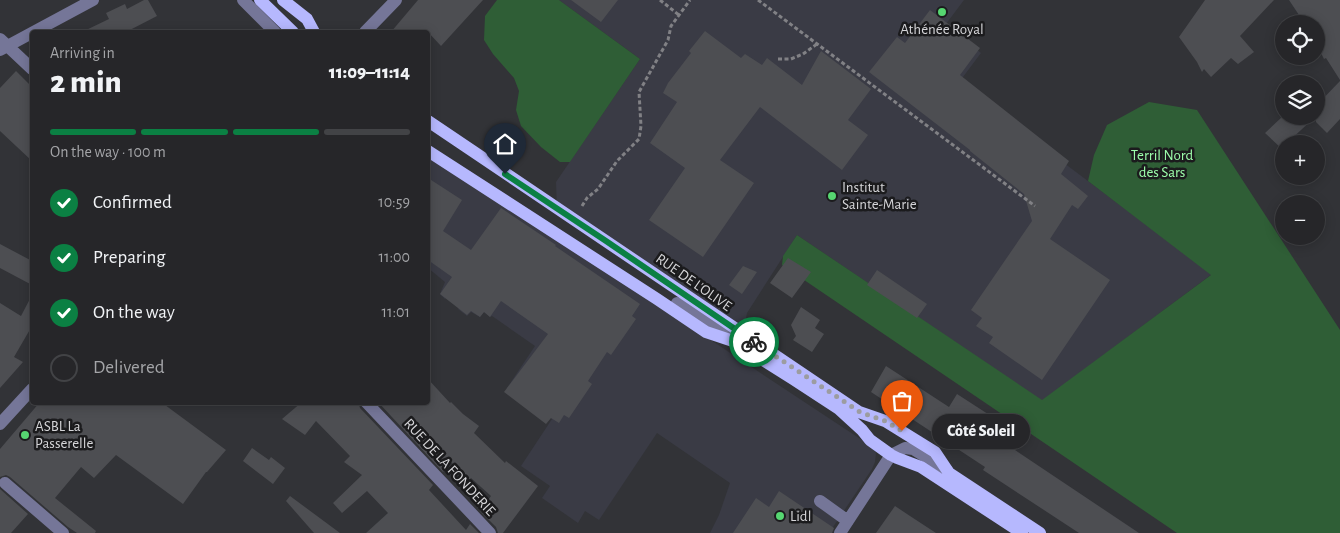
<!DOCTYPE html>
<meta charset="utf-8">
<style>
body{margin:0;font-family:"Alegreya Sans",sans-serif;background:#2e2e31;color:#f1f3f6;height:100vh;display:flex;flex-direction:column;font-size:19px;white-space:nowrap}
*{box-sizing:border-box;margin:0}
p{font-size:16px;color:#a4a5a8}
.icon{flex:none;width:28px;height:28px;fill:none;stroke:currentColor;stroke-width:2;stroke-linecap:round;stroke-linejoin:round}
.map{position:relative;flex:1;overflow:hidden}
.side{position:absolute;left:30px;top:30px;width:400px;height:375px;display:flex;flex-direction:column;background:#262629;border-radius:5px;box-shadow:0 2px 12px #0003,0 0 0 1px #424346}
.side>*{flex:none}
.fabs{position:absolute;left:1275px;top:15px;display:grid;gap:10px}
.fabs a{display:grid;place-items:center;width:50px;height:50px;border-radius:50%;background:#262629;box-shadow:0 2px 12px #0003,0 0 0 1px #424346;font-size:25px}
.pin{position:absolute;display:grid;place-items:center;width:42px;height:42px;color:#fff;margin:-51px -21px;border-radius:50% 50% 50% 0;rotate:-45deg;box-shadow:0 0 5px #0007}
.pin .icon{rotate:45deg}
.courier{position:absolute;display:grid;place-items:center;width:50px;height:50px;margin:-25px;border:4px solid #0b8043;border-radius:50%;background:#fff;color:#222;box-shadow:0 1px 6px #0007}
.bubble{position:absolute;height:35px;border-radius:18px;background:#262629;box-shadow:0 2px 12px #0003,0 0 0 1px #424346;font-size:16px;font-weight:800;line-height:35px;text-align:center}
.head em{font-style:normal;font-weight:800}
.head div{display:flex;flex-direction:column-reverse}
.head{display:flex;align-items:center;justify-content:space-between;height:85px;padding:0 20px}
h1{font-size:32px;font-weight:800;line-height:38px}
.bar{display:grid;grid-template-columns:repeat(4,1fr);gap:8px 5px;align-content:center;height:60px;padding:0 20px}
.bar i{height:6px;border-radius:4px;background:#424346}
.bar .current{background:#0b8043}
.bar p{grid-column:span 4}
ol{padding:0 20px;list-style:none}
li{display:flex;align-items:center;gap:15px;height:55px}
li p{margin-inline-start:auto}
li .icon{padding:5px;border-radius:50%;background:#0b8043;color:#fff;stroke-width:4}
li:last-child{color:#a4a5a8}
li i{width:28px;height:28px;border:2px solid #424346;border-radius:50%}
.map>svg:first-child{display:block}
.built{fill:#3a3b45}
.green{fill:#2f5e36}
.building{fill:#4d4e52}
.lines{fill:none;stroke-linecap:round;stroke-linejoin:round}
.path{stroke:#818185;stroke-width:3;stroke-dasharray:4 2.5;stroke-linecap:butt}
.minor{stroke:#757698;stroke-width:12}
.major{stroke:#b6b8fe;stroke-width:12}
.done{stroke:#9c9ca0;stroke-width:5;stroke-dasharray:0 9}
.route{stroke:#0b8043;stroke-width:6}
.poi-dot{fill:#56d671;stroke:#1b1b1d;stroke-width:2}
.labels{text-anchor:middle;stroke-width:5;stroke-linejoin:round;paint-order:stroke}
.poi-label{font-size:15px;fill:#d5d5d8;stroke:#1b1b1d;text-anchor:start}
.park-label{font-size:15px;fill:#9cfdaa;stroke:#1b1b1d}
.street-label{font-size:15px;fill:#d5d5d8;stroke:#1b1b1d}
</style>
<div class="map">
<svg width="1340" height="533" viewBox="0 0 1340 533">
<rect width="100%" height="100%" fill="#323337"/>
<!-- built -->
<path class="built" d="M559 0H964L946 24 981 53 960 81 1044 148 1212 274 1042 401 797 235 747 313 743 335 557 210 556 182 640 59Z
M428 153 871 446 876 453 875 462 872 469 829 533H710L719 515 730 483 657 433 599 520 585 511 578 523 542 498 550 486 521 466 552 419 507 388 535 346 492 316 490 317 484 312 480 317 471 312 467 316 458 309 459 308 446 298 445 299 440 294 445 282 428 268Z"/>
<!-- green -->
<path class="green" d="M497 0H559L640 59 570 162H560L541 147 521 126 516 110 519 91 514 78 493 54 484 40 485 16Z
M1149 102 1197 110 1340 330V533H1177L782 265 783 256 797 235 1042 400 1211 275 1088 181 1094 155 1107 125Z"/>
<!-- building -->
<path class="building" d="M144 0H148L157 16 126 32H82L109 19 106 13 125 4 127 9Z
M418 0H483L441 46 428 32H391Z
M571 0H618L601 22Z
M1205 0H1274L1240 36 1254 52 1238 64 1231 58 1211 77 1204 69 1202 72 1197 62 1179 37Z
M1289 0H1340V80L1326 58 1324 59 1316 43V24H1307L1303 16 1301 18Z
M930 10 980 48 960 75 1069 161 1061 174 1088 196 1078 209 1072 205 1050 239 1110 280 1042 380 989 343 993 337 976 326 982 318 971 310 1032 221 1024 194 970 151V150L869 72 897 37 905 43Z
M705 31 741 58 745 54 762 65 767 58 802 85 821 51 871 89 848 120 868 135 842 170 760 107 720 160 754 183 703 257 649 220 685 168 650 143 677 102 663 93 668 83 691 53 689 51Z
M16 71 32 87V161L0 131V88Z
M1340 81V119L1327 133 1316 122V106Z
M1283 116H1316L1286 144H1284V146L1281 148 1265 133Z
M428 178 462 200 443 231 471 250 501 208 556 245 555 246 640 304 632 316 636 319 611 355 607 352 588 381 592 384 569 418 564 415 559 423 551 418 546 424 504 392 548 334 501 301 490 317 484 312 480 317 471 311 467 315 440 294 452 277 428 260Z
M0 244 32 261V285L0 268Z
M788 258 811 272 792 298 770 283Z
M743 266 757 272 742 294 729 285Z
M877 270 927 304 917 318 867 285Z
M32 295V326L14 357 23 362 0 388V303L21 316Z
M801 307 820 320 815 328 824 334 812 352 793 340 796 336 791 325Z
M886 366 949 407 957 394 1008 427 1000 440 1139 533H1079L983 470 985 467 871 392Z
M428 379 450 403 451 402 463 414 479 426 474 433 505 463 506 461 538 486 503 533H498L496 527 480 511 491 496 471 478 469 480 451 462 443 472 378 402H428Z
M40 402H161L226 450 207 472H206L183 504 116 455 94 478 81 467 55 498 96 531 95 533H77L68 527 10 477 6 475 0 477V449Z
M302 402H358L360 408 433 485 429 490 466 530 470 524 479 533H366L388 513 367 491 342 513 333 503 362 475 344 462 350 456 316 421 305 435 282 419Z
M252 448 269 460 271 457 285 468 273 484 243 461Z
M0 489 28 514 11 533H0Z
M779 491 834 528 832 533H733L756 498 769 507Z
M290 496 340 533H314L286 501Z
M895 506 910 516 936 533H876Z"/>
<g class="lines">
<!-- path -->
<path class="path" d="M660 0 679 15
M758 0 1035 206
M778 59H791L803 54 817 44
M582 206 587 198 598 189 617 161 639 139 641 126 639 92 668 40 671 26 690 0"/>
<!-- minor -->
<path class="minor" d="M243 0 275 32
M365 32 396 0
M0 39 32 69
M0 50 93 0
M674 310 677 303 687 308 709 324 745 337
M366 402 490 533
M0 424 32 389
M5 483 63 533
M820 501 848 521
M840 533 891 455 905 448 913 449 947 470"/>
<!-- major -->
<path class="major" d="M260 0 293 32
M283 0 307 19 314 32
M428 121 859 412 885 421 935 452 949 473 1040 533
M428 151 657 299 706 332 733 341 793 379 839 409 862 430 870 440 891 455 897 458 921 467 1022 533"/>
</g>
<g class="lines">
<!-- done -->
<path class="done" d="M754 342 860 412 885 421 902 431"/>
<!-- route -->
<path class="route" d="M505 174 606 241 754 342"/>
</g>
<!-- markers -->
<g class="poi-dot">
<circle cx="942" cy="12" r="5"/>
<circle cx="832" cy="196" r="5"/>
<circle cx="25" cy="435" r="5"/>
<circle cx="780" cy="516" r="5"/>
</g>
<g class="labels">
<!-- poi labels -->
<g class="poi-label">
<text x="942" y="34" text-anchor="middle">Athénée Royal</text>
<text x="842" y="192">Institut<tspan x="842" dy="17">Sainte-Marie</tspan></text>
<text x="35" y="431">ASBL La<tspan x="35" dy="17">Passerelle</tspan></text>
<text x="790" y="521">Lidl</text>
</g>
<!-- park labels -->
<g class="park-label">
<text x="1162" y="160">Terril Nord<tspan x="1162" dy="17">des Sars</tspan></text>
</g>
<!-- street labels -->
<g class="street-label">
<text transform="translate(694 282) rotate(35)" y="5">RUE DE L'OLIVE</text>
<text transform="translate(450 467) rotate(47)" y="5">RUE DE LA FONDERIE</text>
</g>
</g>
</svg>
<div class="fabs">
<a><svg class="icon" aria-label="locate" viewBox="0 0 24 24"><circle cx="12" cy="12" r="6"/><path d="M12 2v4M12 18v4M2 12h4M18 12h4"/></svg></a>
<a><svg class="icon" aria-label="layers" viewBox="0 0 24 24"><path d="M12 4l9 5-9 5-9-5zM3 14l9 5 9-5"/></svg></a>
<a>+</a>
<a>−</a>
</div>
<div class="pin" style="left:902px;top:431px;background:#ea580c"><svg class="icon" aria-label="bag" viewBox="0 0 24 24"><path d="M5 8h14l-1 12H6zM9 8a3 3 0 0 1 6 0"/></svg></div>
<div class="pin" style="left:505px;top:174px;background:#1f2937"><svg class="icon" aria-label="home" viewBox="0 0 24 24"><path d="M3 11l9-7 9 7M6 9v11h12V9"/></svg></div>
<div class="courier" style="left:754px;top:342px"><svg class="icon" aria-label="bike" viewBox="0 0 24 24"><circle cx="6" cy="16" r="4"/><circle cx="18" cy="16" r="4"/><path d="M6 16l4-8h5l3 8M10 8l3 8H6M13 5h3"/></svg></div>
<div class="bubble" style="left:932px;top:414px;width:98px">Côté Soleil</div>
<section class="side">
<div class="head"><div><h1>2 min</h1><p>Arriving in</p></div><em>11:09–11:14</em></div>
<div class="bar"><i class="current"></i><i class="current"></i><i class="current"></i><i></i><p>On the way · 100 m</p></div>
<ol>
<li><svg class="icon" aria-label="check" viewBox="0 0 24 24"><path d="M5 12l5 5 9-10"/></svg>Confirmed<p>10:59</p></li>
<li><svg class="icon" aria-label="check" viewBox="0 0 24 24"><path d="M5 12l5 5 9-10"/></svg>Preparing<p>11:00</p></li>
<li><svg class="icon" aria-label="check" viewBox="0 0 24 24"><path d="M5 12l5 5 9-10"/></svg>On the way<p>11:01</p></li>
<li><i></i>Delivered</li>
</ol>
</section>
</div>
